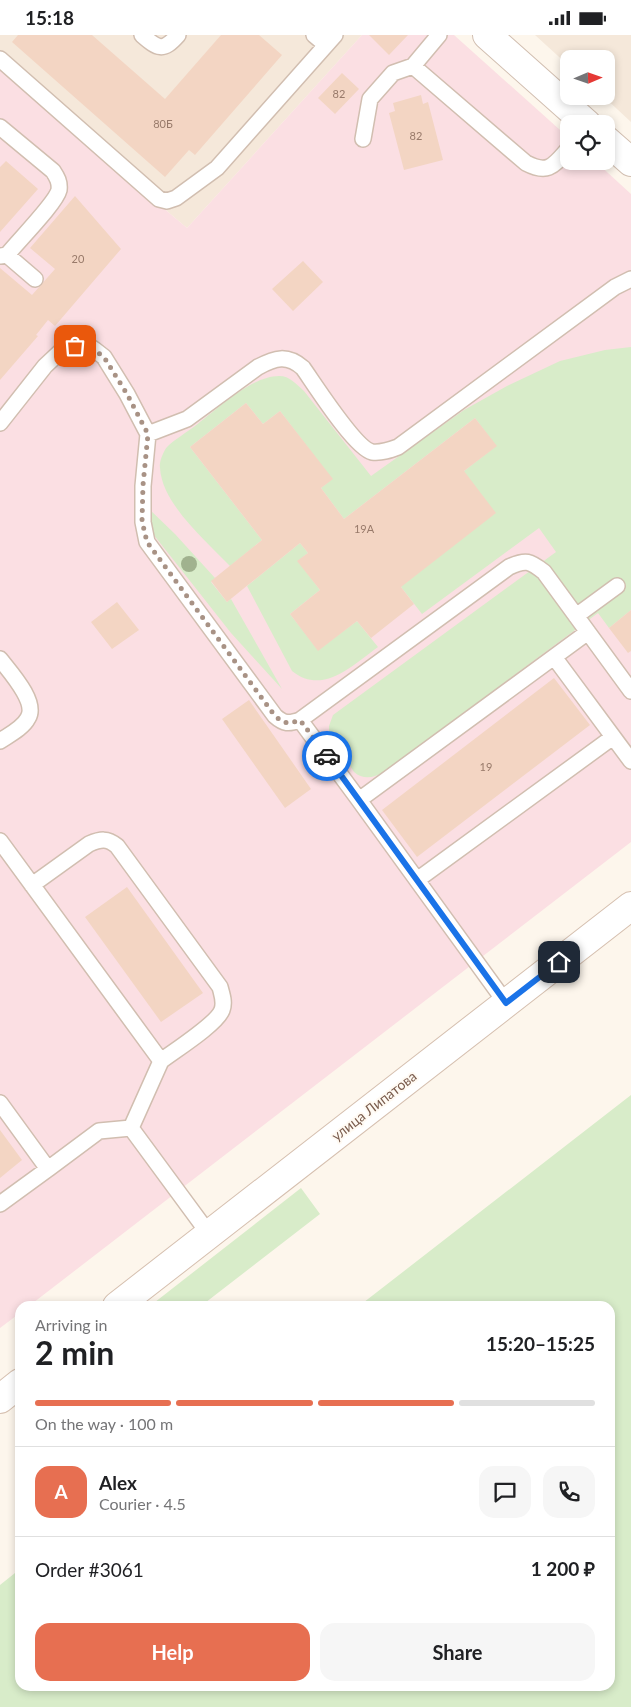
<!DOCTYPE html>
<meta charset="utf-8">
<style>
body{margin:0;font-family:Lato,sans-serif;background:#f6f6f6;color:#202124;height:100vh;display:flex;flex-direction:column;font-size:19px;white-space:nowrap}
*{box-sizing:border-box;margin:0}
p{font-size:16px;color:#757577}
.icon{flex:none;width:28px;height:28px;fill:none;stroke:currentColor;stroke-width:2;stroke-linecap:round;stroke-linejoin:round}
.map{position:relative;flex:1;overflow:hidden}
.panel{position:absolute;left:15px;top:1266px;width:600px;height:390px;display:flex;flex-direction:column;background:#fff;border-radius:15px;box-shadow:0 2px 8px #0003}
.panel>*{flex:none}
.needle{width:32px;rotate:88deg}
.controls{position:absolute;left:560px;top:15px;display:grid;gap:10px}
.controls a{display:grid;place-items:center;width:55px;height:55px;border-radius:10px;background:#fff;box-shadow:0 2px 8px #0003;font-size:25px}
.pin{position:absolute;display:grid;place-items:center;width:42px;height:42px;color:#fff;margin:-21px;border-radius:10px;box-shadow:0 2px 8px #0006}
.courier{position:absolute;display:grid;place-items:center;width:50px;height:50px;margin:-25px;border:4px solid #1a73e8;border-radius:50%;background:#fff;color:#222;box-shadow:0 1px 6px #0007}
.headline em{font-style:normal;font-weight:700}
.headline div{display:flex;flex-direction:column-reverse}
.headline{display:flex;align-items:center;justify-content:space-between;height:85px;padding:0 20px}
h1{font-size:32px;font-weight:700;line-height:38px}
.bar{display:grid;grid-template-columns:repeat(4,1fr);gap:8px 5px;align-content:center;height:60px;padding:0 20px}
.bar i{height:6px;border-radius:4px;background:#e0e0e0}
.bar .active{background:#e76f51}
.bar p{grid-column:span 4}
.line{display:flex;align-items:center;gap:12px;padding:0 20px;border-top:1px solid #e0e0e0}
.line div{flex:1}
.round{display:grid;place-items:center;flex:none;width:52px;height:52px;border-radius:15px;background:#f6f6f6}
.button{display:flex;gap:10px;margin-top:auto;padding:10px 20px}
.button a{flex:1;height:58px;border-radius:15px;background:#e76f51;color:#fff;font-size:20px;font-weight:700;line-height:58px;text-align:center}
.button a+a{background:#f6f6f6;color:#202124}
.status{display:flex;justify-content:space-between;align-items:center;height:35px;padding:0 25px;background:#fff;direction:ltr}
.status svg{height:14px;fill:currentColor}
.map>svg:first-child{display:block}
.residential{fill:#f5e8da}
.medical{fill:#fbdfe3}
.green{fill:#d8ecc9}
.building{fill:#f3d5c3}
.lines{fill:none;stroke-linecap:round;stroke-linejoin:round}
.lane-casing{stroke:#d1beb0;stroke-width:18}
.street-casing{stroke:#d1beb0;stroke-width:30}
.secondary-casing{stroke:#d6c0b0;stroke-width:30}
.lane{stroke:#fff;stroke-width:15}
.street{stroke:#fff;stroke-width:28}
.secondary{stroke:#fff;stroke-width:28}
.tree{fill:#a0b28e}
.done{stroke:#a89285;stroke-width:5;stroke-dasharray:0 9}
.route{stroke:#1a73e8;stroke-width:6}
.labels{text-anchor:middle;stroke-width:4;stroke-linejoin:round;paint-order:stroke}
.number-label{font-size:11px;fill:#987a6a}
.street-label{font-size:14px;fill:#7a5c4d;stroke:#fffaf3}
</style>
<div class="status"><b>15:18</b><svg viewBox="0 0 49 12"><path d="M0 12V9h3v3zM5 12V6h3v6zM10 12V3h3v9zM15 12V0h3v12zM26 1h20v11H26zM47 4h2v5h-2z"/></svg></div>
<div class="map">
<svg width="631" height="1672" viewBox="0 0 631 1672">
<rect width="100%" height="100%" fill="#fdf6ec"/>
<!-- residential -->
<path class="residential" d="M0 0H362L187 193 0 35Z
M535 0H631V87L603 61H606V24H569V31Z"/>
<!-- medical -->
<path class="medical" d="M362 0H454L569 103V126H595L631 159V807L29 1271H20V1278L0 1293V35L187 193Z"/>
<!-- green -->
<path class="green" d="M631 312V575L609 593 598 578 384 737C374 743 363 745 354 737L329 697V691L333 680 556 517 539 493 422 579 401 552 464 436 496 411 475 383 344 484 321 453 332 444 280 376 263 389 246 368 190 412 262 505 230 531C206 506 162 469 160 433 159 427 163 417 167 412 175 404 186 398 195 391 216 375 251 341 279 341 290 341 296 349 304 356L371 441 464 375 507 351 560 326 605 315Z
M147 472 175 499 215 543 211 547 227 567 231 564 282 654 231 598 153 499 150 491Z
M300 508 308 518 298 526 320 555 290 579 318 615 357 586 378 612C353 630 323 661 292 636L247 551Z
M631 1060V1672H0V1550L20 1534V1651H610V1271H359Z
M301 1153 320 1179 201 1271H150Z"/>
<!-- building -->
<path class="building" d="M18 0H92L165 64 221 0H259L282 20 195 120 189 115 165 142 12 7Z
M369 0H408L389 20Z
M342 38 359 54 335 79 318 63Z
M421 60 423 69 428 67 443 125 404 135 389 78 395 76 393 68Z
M6 126 38 154 0 197V132Z
M75 161 121 214 55 291 48 285 36 300 38 301 0 345V233L32 260 55 234 30 213Z
M303 226 323 247 293 276 272 254Z
M246 368 263 389 280 376 333 444 321 453 344 484 475 383 497 411 464 436 496 478 401 552 414 569 371 603 357 586 318 616 290 579 320 555 297 526 308 518 300 508 227 567 211 546 262 505 190 412Z
M117 567 139 595 112 614 91 587Z
M631 575V616L628 618 609 593Z
M554 643 590 690 417 822 382 775Z
M249 665 311 754 285 773 222 684Z
M127 852 203 958 161 987 85 882Z
M0 1095 22 1125 0 1143Z"/>
<g class="lines">
<!-- lane casing -->
<g class="lane-casing">
<path id="lane" d="M142 0C158 14 163 17 178 0
M314 0 326 10
M439 0 413 31 526 128C549 140 554 130 569 113
M0 24 159 164 167 166 176 163 217 133 335 0
M0 92 53 136C57 142 60 147 59 155 56 168 17 207 7 220L0 221
M363 104 370 64 393 38 413 31
M7 220 35 244
M0 388 45 331 61 316 68 313 82 310 89 311 95 315 104 322 127 359 148 399 143 451V487L147 507 275 681C284 689 289 689 300 685L359 765 588 597
M148 399 187 384 258 332C275 323 287 319 303 333 315 350 355 413 372 417 382 418 390 415 398 412L615 252 631 244
M576 581 617 551
M554 622 631 726
M0 624C10 637 38 667 28 683 23 693 9 700 0 706
M300 685 509 532C526 524 530 526 544 537L631 656
M359 765 506 968
M0 806 161 1026C174 1016 217 989 222 975 225 967 222 960 220 952L117 811C107 803 101 804 89 809L32 850
M417 845 613 702
M161 1026 131 1093 209 1199
M0 1068 48 1134 99 1096 131 1093
M0 1169 48 1134"/>
</g>
<!-- street casing -->
<g class="street-casing">
<path id="street" d="M487 0 587 89
M606 105 631 127"/>
</g>
<!-- secondary casing -->
<g class="secondary-casing">
<path id="secondary" d="M117 1271 631 871
M0 1364 20 1348"/>
</g>
<!-- lane -->
<use href="#lane" class="lane"/>
<!-- street -->
<use href="#street" class="street"/>
<!-- secondary -->
<use href="#secondary" class="secondary"/>
</g>
<!-- trees -->
<circle class="tree" cx="189" cy="529" r="8"/>
<g class="lines">
<!-- done -->
<path class="done" d="M75 311H89L104 322 127 359 148 399 143 450 142 486 147 507 275 681C284 689 289 689 300 685L327 721"/>
<!-- route -->
<path class="route" d="M327 721 506 968 559 927"/>
</g>
<g class="labels">
<!-- number labels -->
<g class="number-label">
<text x="339" y="63">82</text>
<text x="163" y="93">80Б</text>
<text x="416" y="105">82</text>
<text x="78" y="228">20</text>
<text x="364" y="498">19А</text>
<text x="486" y="736">19</text>
</g>
<!-- street labels -->
<g class="street-label">
<text transform="translate(374 1071) rotate(-38)" y="5">улица Липатова</text>
</g>
</g>
</svg>
<div class="controls">
<a><svg class="needle" viewBox="-14 -14 28 28"><path d="M0-13l5 13h-10z" fill="#e53935"/><path d="M0 13l5-13h-10z" fill="#757577"/></svg></a>
<a><svg class="icon" aria-label="locate" viewBox="0 0 24 24"><circle cx="12" cy="12" r="6"/><path d="M12 2v4M12 18v4M2 12h4M18 12h4"/></svg></a>
</div>
<div class="pin" style="left:75px;top:311px;background:#ea580c"><svg class="icon" aria-label="bag" viewBox="0 0 24 24"><path d="M5 8h14l-1 12H6zM9 8a3 3 0 0 1 6 0"/></svg></div>
<div class="pin" style="left:559px;top:927px;background:#1f2937"><svg class="icon" aria-label="home" viewBox="0 0 24 24"><path d="M3 11l9-7 9 7M6 9v11h12V9"/></svg></div>
<div class="courier" style="left:327px;top:721px"><svg class="icon" aria-label="car" viewBox="0 0 24 24"><path d="M5 17H2v-5l4-1 3-4h7l3 4 3 1v5h-3M9 17h6M6 11h13"/><circle cx="7" cy="17" r="2"/><circle cx="17" cy="17" r="2"/></svg></div>
<section class="panel">
<div class="headline"><div><h1>2 min</h1><p>Arriving in</p></div><em>15:20–15:25</em></div>
<div class="bar"><i class="active"></i><i class="active"></i><i class="active"></i><i></i><p>On the way · 100 m</p></div>
<div class="line" style="height:90px"><b class="round" style="background:#e76f51;color:#fff">A</b><div><b>Alex</b><p>Courier · 4.5</p></div><a class="round"><svg class="icon" aria-label="chat" viewBox="0 0 24 24"><path d="M4 5h16v11H9l-5 4z"/></svg></a><a class="round"><svg class="icon" aria-label="phone" viewBox="0 0 24 24"><path d="M5 4h4l2 5-3 2q2 4 5 5l2-3 5 2v4C11 20 4 13 5 4z"/></svg></a></div>
<div class="line" style="height:65px"><div>Order #3061</div><b>1 200 ₽</b></div>
<div class="button"><a>Help</a><a>Share</a></div>
</section>
</div>
